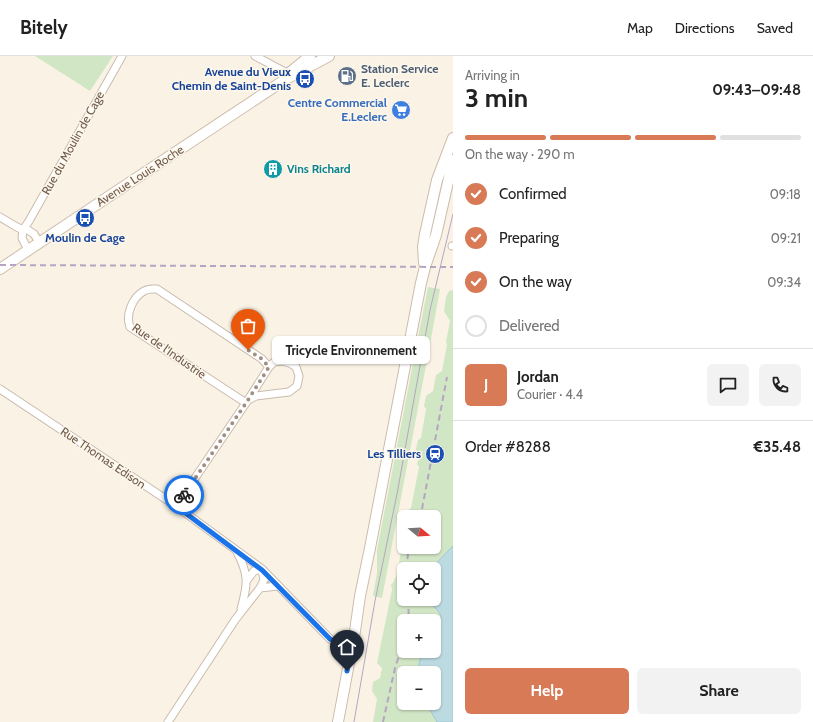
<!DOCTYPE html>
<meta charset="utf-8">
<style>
body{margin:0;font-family:Cabin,sans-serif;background:#f2f2f2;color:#222;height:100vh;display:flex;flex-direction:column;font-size:15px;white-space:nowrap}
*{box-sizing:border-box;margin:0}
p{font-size:13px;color:#767676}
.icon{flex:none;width:22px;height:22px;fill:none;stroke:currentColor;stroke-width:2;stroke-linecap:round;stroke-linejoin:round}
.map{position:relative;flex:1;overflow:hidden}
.panel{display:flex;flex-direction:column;background:#fff;width:360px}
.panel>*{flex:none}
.needle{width:26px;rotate:108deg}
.tools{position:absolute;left:397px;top:454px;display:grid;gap:8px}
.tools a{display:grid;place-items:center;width:44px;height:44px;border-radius:6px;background:#fff;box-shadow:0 1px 3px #0004;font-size:20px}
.pin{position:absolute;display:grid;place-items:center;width:34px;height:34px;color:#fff;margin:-41px -17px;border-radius:50% 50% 50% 0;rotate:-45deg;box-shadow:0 0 4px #0007}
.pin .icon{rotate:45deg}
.courier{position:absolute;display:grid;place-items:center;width:40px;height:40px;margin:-20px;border:3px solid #1a73e8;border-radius:50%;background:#fff;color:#222;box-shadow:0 1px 5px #0007}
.bubble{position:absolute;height:28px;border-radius:6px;background:#fff;box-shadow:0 1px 3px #0004;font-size:13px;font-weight:700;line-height:28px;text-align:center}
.head em{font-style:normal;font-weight:700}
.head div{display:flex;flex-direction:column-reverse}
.head{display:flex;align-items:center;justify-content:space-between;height:68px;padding:0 12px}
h1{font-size:26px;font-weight:700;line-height:30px}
.bar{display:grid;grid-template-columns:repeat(4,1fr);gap:6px 4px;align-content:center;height:48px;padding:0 12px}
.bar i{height:5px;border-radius:3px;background:#e0e0e0}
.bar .on{background:#d87a56}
.bar p{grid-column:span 4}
.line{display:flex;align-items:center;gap:10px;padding:0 12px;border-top:1px solid #e0e0e0}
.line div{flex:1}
.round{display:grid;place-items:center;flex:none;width:42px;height:42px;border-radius:6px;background:#f2f2f2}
ol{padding:0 12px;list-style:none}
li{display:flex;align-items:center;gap:12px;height:44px}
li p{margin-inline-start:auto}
li .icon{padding:4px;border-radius:50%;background:#d87a56;color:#fff;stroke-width:4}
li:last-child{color:#767676}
li i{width:22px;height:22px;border:2px solid #e0e0e0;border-radius:50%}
.button{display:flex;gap:8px;margin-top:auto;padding:8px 12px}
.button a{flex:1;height:46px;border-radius:6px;background:#d87a56;color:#fff;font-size:16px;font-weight:700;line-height:46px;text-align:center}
.button a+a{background:#f2f2f2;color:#222}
header{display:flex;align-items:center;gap:24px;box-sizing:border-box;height:56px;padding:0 20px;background:#fff;border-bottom:1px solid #e0e0e0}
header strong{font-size:19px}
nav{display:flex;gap:22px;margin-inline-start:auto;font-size:14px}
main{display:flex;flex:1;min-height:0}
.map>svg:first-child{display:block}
.green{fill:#d1e6c5;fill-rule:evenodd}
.water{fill:#bcdae1;stroke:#a3c8d2}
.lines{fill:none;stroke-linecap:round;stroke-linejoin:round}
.street-casing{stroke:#cabbad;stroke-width:9}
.secondary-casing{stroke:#cdbcab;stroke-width:12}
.street{stroke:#fff;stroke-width:7}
.secondary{stroke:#fff;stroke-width:10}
.tram{stroke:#b6a5c2;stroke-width:1}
.rail{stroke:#b6a5c2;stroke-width:2;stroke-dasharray:6 4;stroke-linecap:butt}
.done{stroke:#a09082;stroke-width:4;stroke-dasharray:0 7.2}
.route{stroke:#1a73e8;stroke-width:5}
.labels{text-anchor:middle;stroke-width:3;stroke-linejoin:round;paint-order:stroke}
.service-label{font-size:12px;font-weight:bold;fill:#4e5e75;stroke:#fdf7eb;text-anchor:start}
.transit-label{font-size:12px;font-weight:bold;fill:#164399;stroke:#fdf7eb;text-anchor:end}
.shop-label{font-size:12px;font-weight:bold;fill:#366cbe;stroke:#fdf7eb;text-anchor:end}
.street-label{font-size:12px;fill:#705b4d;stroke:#fdf7eb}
.culture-label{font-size:12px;font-weight:bold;fill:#0d838f;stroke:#fdf7eb;text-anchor:start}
</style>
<header>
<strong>Bitely</strong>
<nav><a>Map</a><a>Directions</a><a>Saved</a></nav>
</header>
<main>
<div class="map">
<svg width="453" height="666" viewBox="0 0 453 666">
<rect width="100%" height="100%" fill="#faf3e5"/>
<!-- green -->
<path class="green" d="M35 0H113L90 35Z
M428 231 440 233 429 294 416 291Z
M453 234V666H373L377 643 372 635 373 626 380 622 382 612 377 607 392 534 391 529C398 523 399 505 401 496V492L398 487 403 459 411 452 419 411 417 408 419 402 415 397 418 384 421 382 426 353 424 350 426 340 433 335 436 319 442 315 447 289 446 286 450 265 444 255 446 241 449 235ZM404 461H434V491H404ZM404 513H434V543H404ZM404 565H434V595H404ZM404 617H434V647H404Z
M415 297 428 299 382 542 373 540 377 517V494Z"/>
<!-- water -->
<path class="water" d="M453 490V666H437L426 647H434V617H421L419 608 422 595H434C434 590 432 581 435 576 437 571 441 568 441 561 440 554 431 550 429 543H434V513H433C435 507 448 495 453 490Z"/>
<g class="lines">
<!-- street casing -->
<g class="street-casing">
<path id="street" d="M255 0 289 18
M0 161 15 170 23 174H28L34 178 39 186
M23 174 29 165 122 0
M23 174 22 182 28 194
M452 190H453
M0 333 176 450 262 513 330 583 341 589 352 590
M246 347 130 271C125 258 133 241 144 235 149 232 153 233 157 233L262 303 269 311
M176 450 248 344 269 311 274 306 282 305 290 307 296 311 299 320 297 330 289 336 256 340 248 344
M237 496C249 519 248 528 241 553
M247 524 254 515 262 513
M260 532 278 530
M168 666 235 564 260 532 264 524 262 514"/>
</g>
<!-- secondary casing -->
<g class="secondary-casing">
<path id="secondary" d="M288 18 310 0
M424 207 423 191 425 178 437 124 453 82
M0 213 120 133 286 23 329 0
M338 666 355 575 360 540 370 492 421 227 425 211 436 179 453 104"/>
</g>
<!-- street -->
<use href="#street" class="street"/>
<!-- secondary -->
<use href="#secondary" class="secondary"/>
<!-- tram -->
<path class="tram" d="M354 666 375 545 397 438 430 254 453 158"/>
<!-- rail -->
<path class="rail" d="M0 209 453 211
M422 453 447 321
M406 513 409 491
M408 543 409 565
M383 666 395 612 404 584"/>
</g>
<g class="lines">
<!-- done -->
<path class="done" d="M184 439 248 344 269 311 262 303 248 294"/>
<!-- route -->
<path class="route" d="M184 439 176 450 262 514 330 583 341 589 352 590 347 615"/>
</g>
<!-- icons -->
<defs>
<g id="fuel-disc" transform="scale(1)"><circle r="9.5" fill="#5c6f8a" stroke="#fdf7eb"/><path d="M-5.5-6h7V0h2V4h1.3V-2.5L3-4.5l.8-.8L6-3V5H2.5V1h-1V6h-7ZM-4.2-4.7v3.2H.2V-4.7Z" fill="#fff"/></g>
<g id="bus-disc" transform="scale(1)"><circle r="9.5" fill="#1a4fb4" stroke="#fdf7eb"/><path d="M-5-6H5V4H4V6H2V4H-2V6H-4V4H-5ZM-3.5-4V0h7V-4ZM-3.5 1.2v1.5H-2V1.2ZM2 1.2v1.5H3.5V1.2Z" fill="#fff"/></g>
<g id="supermarket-disc" transform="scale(1)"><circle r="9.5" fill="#3f7fe0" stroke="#fdf7eb"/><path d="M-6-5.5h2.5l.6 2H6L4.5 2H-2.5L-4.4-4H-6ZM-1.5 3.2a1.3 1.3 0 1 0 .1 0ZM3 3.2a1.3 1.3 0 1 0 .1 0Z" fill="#fff"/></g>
<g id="building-disc" transform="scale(1)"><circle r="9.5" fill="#0f9aa8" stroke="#fdf7eb"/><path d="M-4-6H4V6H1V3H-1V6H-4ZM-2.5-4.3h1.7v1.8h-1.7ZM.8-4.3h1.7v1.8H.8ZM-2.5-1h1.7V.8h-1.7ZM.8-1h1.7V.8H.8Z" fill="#fff"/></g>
<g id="station-disc" transform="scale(1)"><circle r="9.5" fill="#1a4fb4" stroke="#fdf7eb"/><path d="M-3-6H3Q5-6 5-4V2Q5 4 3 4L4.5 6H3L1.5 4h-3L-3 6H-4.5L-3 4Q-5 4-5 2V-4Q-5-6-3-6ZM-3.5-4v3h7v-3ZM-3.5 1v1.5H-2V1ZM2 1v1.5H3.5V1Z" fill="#fff"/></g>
</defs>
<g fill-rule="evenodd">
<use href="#fuel-disc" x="347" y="20"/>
<use href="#bus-disc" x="305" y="23"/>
<use href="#supermarket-disc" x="401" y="54"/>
<use href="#building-disc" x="273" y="113"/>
<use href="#bus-disc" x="85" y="162"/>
<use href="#station-disc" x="435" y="398"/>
</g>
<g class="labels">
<!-- service labels -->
<g class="service-label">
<text x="361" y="17">Station Service<tspan x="361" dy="14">E. Leclerc</tspan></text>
</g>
<!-- transit labels -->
<g class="transit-label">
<text x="291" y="20">Avenue du Vieux<tspan x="291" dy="14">Chemin de Saint-Denis</tspan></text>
<text x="85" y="186" text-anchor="middle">Moulin de Cage</text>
<text x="421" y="402">Les Tilliers</text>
</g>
<!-- shop labels -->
<g class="shop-label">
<text x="387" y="51">Centre Commercial<tspan x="387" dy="14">E.Leclerc</tspan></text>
</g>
<!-- street labels -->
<g class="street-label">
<text transform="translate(73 87) rotate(-61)" y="4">Rue du Moulin de Cage</text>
<text transform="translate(140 120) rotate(-33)" y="4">Avenue Louis Roche</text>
<text transform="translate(169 295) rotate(35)" y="4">Rue de l'Industrie</text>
<text transform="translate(103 402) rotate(34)" y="4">Rue Thomas Edison</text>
</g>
<!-- culture labels -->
<g class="culture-label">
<text x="287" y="117">Vins Richard</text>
</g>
</g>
</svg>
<div class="tools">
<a><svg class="needle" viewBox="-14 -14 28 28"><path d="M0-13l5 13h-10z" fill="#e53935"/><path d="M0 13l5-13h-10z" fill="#767676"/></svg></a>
<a><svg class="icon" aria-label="locate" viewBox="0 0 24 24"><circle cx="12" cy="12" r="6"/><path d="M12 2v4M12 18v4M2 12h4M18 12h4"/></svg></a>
<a>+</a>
<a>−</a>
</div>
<div class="pin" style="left:248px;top:294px;background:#ea580c"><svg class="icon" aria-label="bag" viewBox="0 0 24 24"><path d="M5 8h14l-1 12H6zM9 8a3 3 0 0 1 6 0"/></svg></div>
<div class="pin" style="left:347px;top:615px;background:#1f2937"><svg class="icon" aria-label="home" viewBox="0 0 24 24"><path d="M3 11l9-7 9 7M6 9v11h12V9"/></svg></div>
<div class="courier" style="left:184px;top:439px"><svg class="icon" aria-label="bike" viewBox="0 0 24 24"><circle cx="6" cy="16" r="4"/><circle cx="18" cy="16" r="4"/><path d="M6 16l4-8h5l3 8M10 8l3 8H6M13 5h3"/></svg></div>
<div class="bubble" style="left:272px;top:280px;width:158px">Tricycle Environnement</div>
</div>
<section class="panel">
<div class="head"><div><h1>3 min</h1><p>Arriving in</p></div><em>09:43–09:48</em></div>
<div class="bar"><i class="on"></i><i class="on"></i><i class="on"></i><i></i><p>On the way · 290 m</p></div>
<ol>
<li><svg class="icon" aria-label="check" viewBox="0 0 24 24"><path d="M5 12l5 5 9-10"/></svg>Confirmed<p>09:18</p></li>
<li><svg class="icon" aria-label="check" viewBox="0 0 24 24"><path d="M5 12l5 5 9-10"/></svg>Preparing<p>09:21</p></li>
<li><svg class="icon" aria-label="check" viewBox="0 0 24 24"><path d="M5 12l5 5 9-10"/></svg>On the way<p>09:34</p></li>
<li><i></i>Delivered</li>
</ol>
<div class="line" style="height:72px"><b class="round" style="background:#d87a56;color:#fff">J</b><div><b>Jordan</b><p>Courier · 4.4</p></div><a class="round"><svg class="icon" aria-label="chat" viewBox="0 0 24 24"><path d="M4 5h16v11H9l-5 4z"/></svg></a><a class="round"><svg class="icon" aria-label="phone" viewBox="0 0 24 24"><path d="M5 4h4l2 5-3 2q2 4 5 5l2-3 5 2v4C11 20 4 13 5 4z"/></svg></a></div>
<div class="line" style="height:52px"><div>Order #8288</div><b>€35.48</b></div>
<div class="button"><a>Help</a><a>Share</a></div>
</section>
</main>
